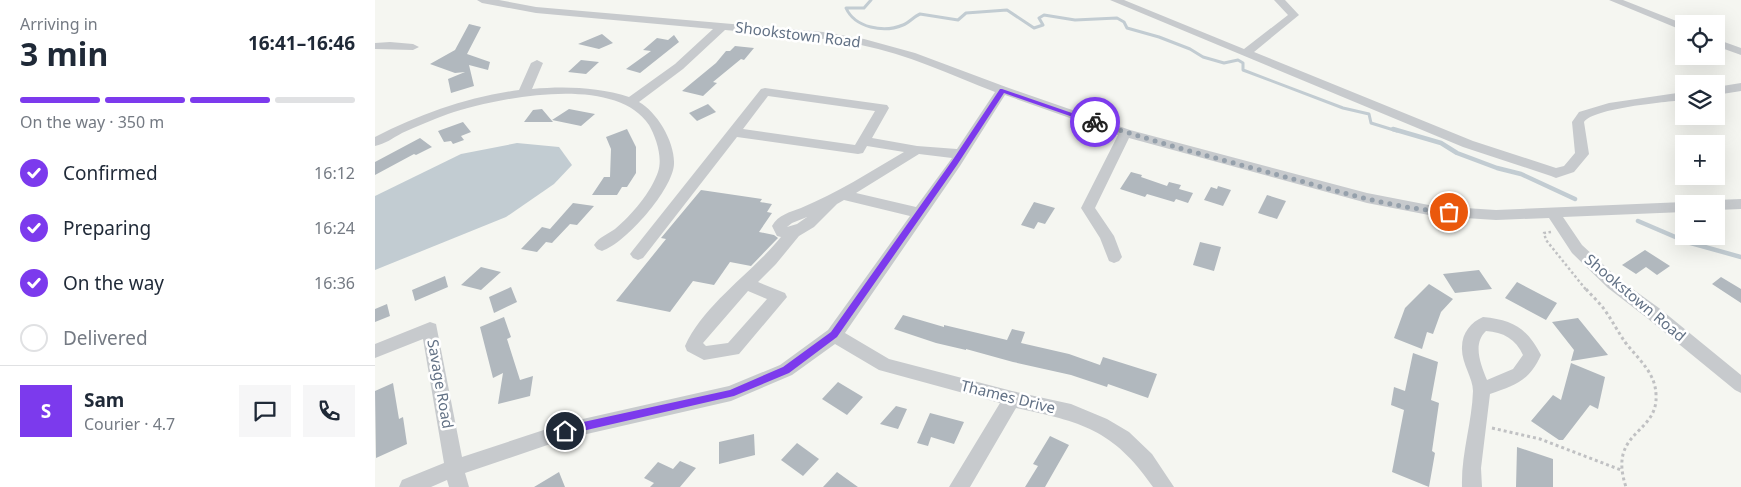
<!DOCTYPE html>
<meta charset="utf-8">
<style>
body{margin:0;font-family:"Noto Sans",sans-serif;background:#f6f6f7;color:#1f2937;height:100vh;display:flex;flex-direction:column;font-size:19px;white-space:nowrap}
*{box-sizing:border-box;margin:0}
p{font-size:16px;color:#747a83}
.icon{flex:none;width:28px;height:28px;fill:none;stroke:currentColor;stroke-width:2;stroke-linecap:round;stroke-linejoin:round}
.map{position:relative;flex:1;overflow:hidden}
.panel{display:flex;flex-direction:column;background:#fff;width:375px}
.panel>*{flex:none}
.fabs{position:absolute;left:1300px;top:15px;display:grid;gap:10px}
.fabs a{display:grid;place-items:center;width:50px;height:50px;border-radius:0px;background:#fff;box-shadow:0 5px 20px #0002;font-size:25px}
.pin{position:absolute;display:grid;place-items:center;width:42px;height:42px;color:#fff;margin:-21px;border:2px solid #fff;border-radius:50%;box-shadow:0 1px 5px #0007}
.courier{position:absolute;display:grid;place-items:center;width:50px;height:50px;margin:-25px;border:4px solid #7c3aed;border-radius:50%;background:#fff;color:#222;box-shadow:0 1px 6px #0007}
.overview em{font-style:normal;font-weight:700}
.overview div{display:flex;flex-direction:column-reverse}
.overview{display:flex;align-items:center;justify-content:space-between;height:85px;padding:0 20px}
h1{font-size:32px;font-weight:700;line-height:38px}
.bar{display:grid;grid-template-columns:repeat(4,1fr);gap:8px 5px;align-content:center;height:60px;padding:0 20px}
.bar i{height:6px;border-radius:4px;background:#e0e1e3}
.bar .current{background:#7c3aed}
.bar p{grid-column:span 4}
.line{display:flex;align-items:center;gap:12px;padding:0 20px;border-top:1px solid #e0e1e3}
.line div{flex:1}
.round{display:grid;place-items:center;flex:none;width:52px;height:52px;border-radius:0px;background:#f6f6f7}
ol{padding:0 20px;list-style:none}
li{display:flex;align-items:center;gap:15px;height:55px}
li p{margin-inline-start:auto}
li .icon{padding:5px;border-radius:50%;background:#7c3aed;color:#fff;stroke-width:4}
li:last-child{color:#747a83}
li i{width:28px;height:28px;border:2px solid #e0e1e3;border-radius:50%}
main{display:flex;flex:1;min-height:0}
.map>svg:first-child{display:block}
.water{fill:#c2ccd2}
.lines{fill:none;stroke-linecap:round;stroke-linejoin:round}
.stream-far1{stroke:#c2ccd2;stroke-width:3}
.stream{stroke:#c2ccd2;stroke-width:4.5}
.building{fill:#b1b8be}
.path-far1{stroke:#c0c1c3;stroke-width:2.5;stroke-dasharray:2.5 2.5;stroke-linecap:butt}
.path{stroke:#c0c1c3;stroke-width:3;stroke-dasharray:3 3;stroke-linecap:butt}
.minor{fill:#c7cacd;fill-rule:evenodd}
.route{fill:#7c3aed}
.done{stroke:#95a0ab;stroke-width:5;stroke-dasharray:0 9}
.labels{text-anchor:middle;stroke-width:5;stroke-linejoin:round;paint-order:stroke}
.street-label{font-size:15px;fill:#627185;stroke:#fff}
</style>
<main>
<section class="panel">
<div class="overview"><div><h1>3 min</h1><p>Arriving in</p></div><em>16:41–16:46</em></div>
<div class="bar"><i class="current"></i><i class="current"></i><i class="current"></i><i></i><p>On the way · 350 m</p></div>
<ol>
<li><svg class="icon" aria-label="check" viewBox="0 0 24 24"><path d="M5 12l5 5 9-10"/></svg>Confirmed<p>16:12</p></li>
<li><svg class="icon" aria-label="check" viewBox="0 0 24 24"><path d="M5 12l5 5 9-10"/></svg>Preparing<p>16:24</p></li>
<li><svg class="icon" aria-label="check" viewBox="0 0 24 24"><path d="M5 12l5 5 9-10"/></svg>On the way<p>16:36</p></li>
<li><i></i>Delivered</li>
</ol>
<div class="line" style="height:90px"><b class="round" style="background:#7c3aed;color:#fff">S</b><div><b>Sam</b><p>Courier · 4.7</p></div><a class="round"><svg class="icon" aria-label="chat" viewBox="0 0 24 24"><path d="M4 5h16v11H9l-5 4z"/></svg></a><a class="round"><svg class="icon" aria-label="phone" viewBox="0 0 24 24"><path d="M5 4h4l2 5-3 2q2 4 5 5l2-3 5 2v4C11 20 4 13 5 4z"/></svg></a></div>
</section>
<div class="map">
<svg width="1366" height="487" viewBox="0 0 1366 487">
<rect width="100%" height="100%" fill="#f5f6f1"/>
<!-- water -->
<path class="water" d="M142 143 184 147 197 165 179 184 131 217 0 270V196L86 154Z"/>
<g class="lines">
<!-- stream-far1 -->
<path class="stream-far1" d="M496 0 489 8H471C480 28 509 33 528 25 534 23 538 17 545 14L583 20 591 13 632 10 659 28 668 25 664 18 669 15 700 20 742 18 749 22 752 28 784 37 815 49 828 57 849 63 863 60 868 63V70L968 108 994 114 996 123 1022 131"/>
<!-- stream -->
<path class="stream" d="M1018 129 1066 143 1082 153 1122 168 1146 174 1200 199
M1263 221 1312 242 1366 257"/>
</g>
<!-- building -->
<path class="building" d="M94 24 106 27 92 54 115 62 113 70 94 65 99 86 76 93 73 79 90 72 80 73 55 64 80 50Z
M227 34 238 43 224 49 203 44Z
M299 35 304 42 265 73 251 69 276 51 268 50 282 38 293 40Z
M360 46 379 48 369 60 366 59 338 82 342 83 328 96 307 91 341 63 351 51H355Z
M206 60 224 62 211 74 193 72Z
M333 104 341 112 322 121 314 113Z
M167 109 178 122H149L158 110Z
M194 109 220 114 206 126 177 120Z
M88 122 96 132 86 136 89 140 78 144 76 141 69 142 63 131Z
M252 129 261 147V173L252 187H247L242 195H217L229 177H235L236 149 231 137Z
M45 138 57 147 41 155 39 154 0 175V162Z
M756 172 767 175 766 177 792 186 794 182 806 185 804 189 818 193 813 203 801 199 799 202 772 194 770 197 745 189Z
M843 186 856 190 848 206 829 200 836 187 842 189Z
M326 190 387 199 385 202 397 204 392 212 397 213 384 232 399 235 403 238 376 266 355 262 339 285 318 281 295 312 241 301 291 239 286 238Z
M892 195 911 201 902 219 883 213Z
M659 202 680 208 670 224 663 222 659 229 646 225Z
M198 203 219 206 202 225 195 224 177 243 171 242 162 252 146 249 167 227 175 229Z
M825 242 846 247 839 271 818 265Z
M1270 250 1295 266 1282 275 1271 267 1261 274 1247 265Z
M106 267 126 272 106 290 86 285Z
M1104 270 1117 289 1080 293 1068 274Z
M70 276 73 287 40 301 37 290Z
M1346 277 1366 289V303L1337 284Z
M1142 282 1182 303 1171 320 1130 298Z
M1054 284 1078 299 1066 312 1058 334 1052 332 1047 349 1019 338 1030 308Z
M136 287 142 302 119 313 114 297Z
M12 304 15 316 0 322V309Z
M528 315 569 327V325L632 340 637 329 650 332 646 343 694 354 725 365 728 357 782 374 773 398 733 384 732 387 696 375 638 362 591 349V350L561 343 519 329Z
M129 317 136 337 132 339 145 380 158 376 155 396 123 404 128 373 118 378 105 327Z
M1203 318 1233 355 1196 361 1199 350 1177 322Z
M1038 353 1063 362 1056 400 1064 403 1057 451 1060 453 1054 487 1017 472 1029 410 1016 405 1019 387 1030 391Z
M1196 363 1230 377 1223 409 1215 405 1188 440H1184L1156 421 1178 395 1186 400Z
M463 382 488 397 472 415 447 399Z
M18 383 24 419 28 417 32 444 1 458 0 391Z
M521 406 532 409 523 429 505 424Z
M555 413 589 422 579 444 556 437 553 446 542 443Z
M379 434 380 455 344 464V442Z
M675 436 694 445 670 487H650L663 466 658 464Z
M422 443 444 459 428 476 406 460Z
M1142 447 1178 459V487H1141Z
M305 461 321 468 305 487H275L279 483 269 478 283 462 298 469Z
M184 472 190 487H159Z
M462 472 483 487H448Z"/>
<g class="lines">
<!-- path-far1 -->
<path class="path-far1" d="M1176 232 1169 233 1171 240 1212 291"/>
<!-- path -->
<path class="path" d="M1211 289C1217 296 1224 302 1229 309 1237 320 1243 332 1250 342 1263 359 1280 372 1281 394 1284 435 1232 430 1251 487
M1117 428 1165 439 1246 470"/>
<!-- minor -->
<path class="minor" d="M102 0H124L161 7 448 32 489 39 540 53 631 87 755 130 992 193 1059 206 1121 210 1309 202 1314 203 1309 204V212L1188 217 1207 245 1245 280 1284 308 1366 375V393L1360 390 1272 318 1233 288 1197 253 1174 218 1121 220 1059 216 992 203 754 138 720 208 739 236 747 257 744 261 739 263 734 261 725 238 706 208 743 135 630 95 585 166 470 333 514 359 637 391 696 404 732 419 754 432 777 454 799 487H778C738 429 706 422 641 408L595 487H574L625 403 504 370 460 344 417 375 356 401 190 439 90 473 94 487H74L72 480 56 487H24L27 480 69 463 48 339 0 358V344L55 322 61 324 87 457 190 423 354 386 405 365 453 330 535 216 469 200 462 204 439 227 424 236 401 264 383 282 410 293 412 297 364 354 329 360 312 351 310 346C329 304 377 273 406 237L402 236 397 226C403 215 415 212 426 208 462 193 495 172 529 152L492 146 488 153 483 154 362 137 268 258 263 260 258 258 255 254 258 250 386 89 390 88 512 105 514 108 497 138 542 146 582 149 620 92C576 75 532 54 486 45 441 36 395 34 350 30L308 69 264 102C282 112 300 142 299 164 298 189 251 243 227 251L222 249 219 245C224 237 233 234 240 229 257 215 276 192 283 172 288 158 281 137 274 125 240 73 121 98 73 114 57 120 42 126 27 133 18 138 10 144 0 146V137C45 114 93 97 144 90L156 63 162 60 168 63 157 89C189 86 223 87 254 97L300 64 338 29 161 13 107 3ZM393 96 500 111 480 145 368 129ZM544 154 577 158 541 207 481 193ZM432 217 422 224 412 227 417 223ZM373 291 392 299 353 343 331 346 328 343Z
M735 0H749L869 49 913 15 899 0H910L924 15 879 52 1098 141 1181 168 1189 166 1200 153 1197 122 1204 112 1234 103 1309 92V100C1290 102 1219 108 1209 122L1214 154 1199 172 1181 178 1176 176 1088 147Z
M1234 0H1248L1309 24V31Z
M1341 39 1366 48V55L1341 46Z
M15 42 38 44 44 47 38 50 0 49V43Z
M1366 83V91L1341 95V87Z
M1366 199V209L1341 210V204H1335L1341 200Z
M1108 317C1138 320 1152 328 1166 355 1154 381 1141 385 1115 394L1106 468 1107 487H1087C1086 454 1097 423 1098 391 1098 377 1086 363 1087 347 1087 333 1096 322 1108 317ZM1111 331C1128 332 1141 339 1148 355L1138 369 1112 380C1106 365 1097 344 1111 331Z"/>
</g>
<!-- route -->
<path class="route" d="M627 89 723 122 718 124 629 93 582 165 462 337 414 373 359 396 190 435 187 434V428L190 426 355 390 408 367 456 332 577 161 625 89Z"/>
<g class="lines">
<!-- done -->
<path class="done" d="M720 122C785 144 852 161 918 179 969 193 1022 209 1074 212"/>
</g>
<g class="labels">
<!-- street labels -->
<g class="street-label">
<text transform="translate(423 35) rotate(7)" y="5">Shookstown Road</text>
<text transform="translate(1260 298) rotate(40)" y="5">Shookstown Road</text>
<text transform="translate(65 384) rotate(80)" y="5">Savage Road</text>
<text transform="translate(633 397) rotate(14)" y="5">Thames Drive</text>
</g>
</g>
</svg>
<div class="fabs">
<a><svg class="icon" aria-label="locate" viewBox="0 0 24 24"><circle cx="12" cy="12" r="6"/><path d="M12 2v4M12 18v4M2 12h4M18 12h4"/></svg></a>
<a><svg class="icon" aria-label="layers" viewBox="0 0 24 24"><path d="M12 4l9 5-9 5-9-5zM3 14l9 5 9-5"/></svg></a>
<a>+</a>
<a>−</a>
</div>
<div class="pin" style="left:1074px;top:212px;background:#ea580c"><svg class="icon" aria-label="bag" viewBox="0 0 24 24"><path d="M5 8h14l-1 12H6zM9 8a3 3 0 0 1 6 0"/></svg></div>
<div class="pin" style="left:190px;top:431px;background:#1f2937"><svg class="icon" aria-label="home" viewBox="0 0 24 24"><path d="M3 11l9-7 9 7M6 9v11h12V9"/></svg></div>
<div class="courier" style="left:720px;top:122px"><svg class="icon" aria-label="bike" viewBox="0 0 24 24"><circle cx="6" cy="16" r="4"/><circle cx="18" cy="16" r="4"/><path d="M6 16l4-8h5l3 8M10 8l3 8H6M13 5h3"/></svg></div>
</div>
</main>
